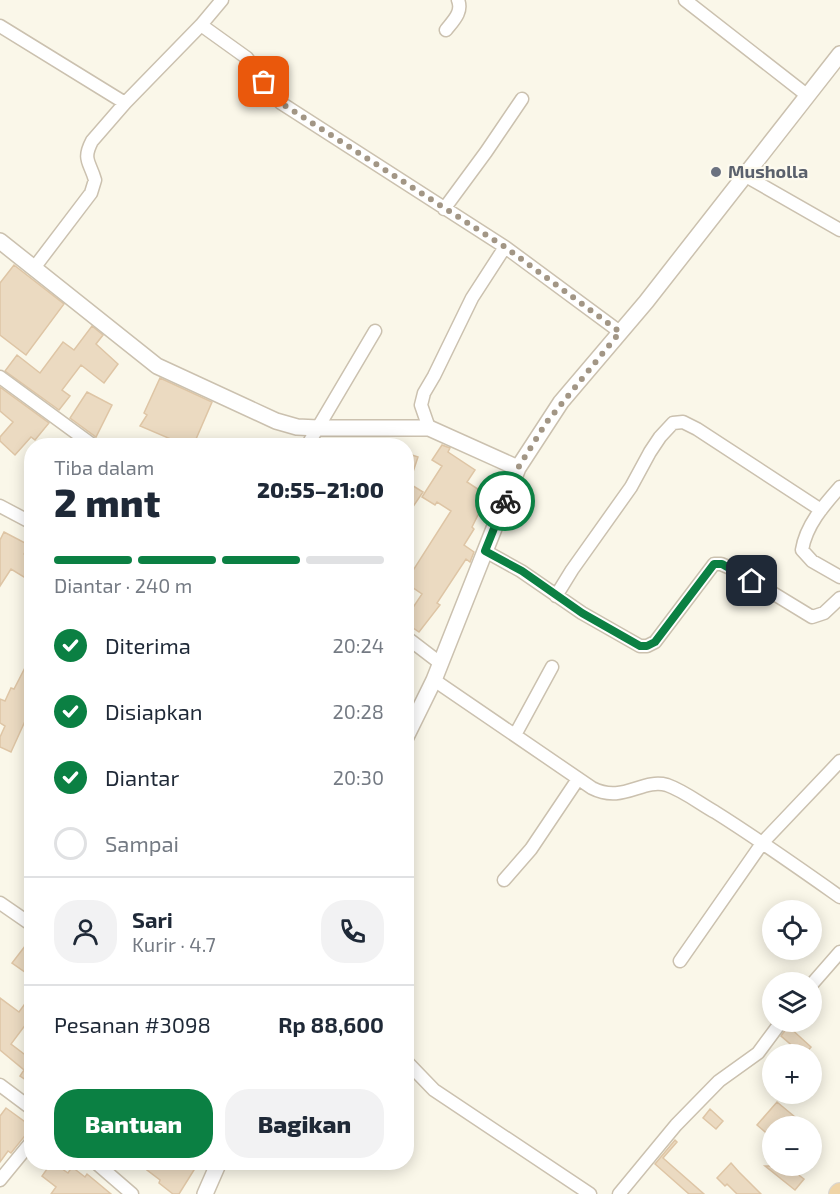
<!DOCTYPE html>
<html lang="id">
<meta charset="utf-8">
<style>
body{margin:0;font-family:"Exo 2",sans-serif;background:#f2f2f3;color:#1f2937;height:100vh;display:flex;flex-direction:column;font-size:22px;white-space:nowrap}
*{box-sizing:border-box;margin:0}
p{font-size:20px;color:#747a83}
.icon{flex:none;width:33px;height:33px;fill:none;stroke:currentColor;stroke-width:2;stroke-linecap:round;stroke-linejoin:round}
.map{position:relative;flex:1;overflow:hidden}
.drawer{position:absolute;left:24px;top:438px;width:390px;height:732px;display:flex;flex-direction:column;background:#fff;border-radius:24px;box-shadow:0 3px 15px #0003}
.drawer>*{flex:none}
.fabs{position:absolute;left:762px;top:900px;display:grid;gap:12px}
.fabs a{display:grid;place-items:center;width:60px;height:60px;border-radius:50%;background:#fff;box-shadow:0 3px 15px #0003;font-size:30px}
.pin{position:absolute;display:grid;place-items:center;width:51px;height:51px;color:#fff;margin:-26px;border-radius:12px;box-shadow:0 3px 9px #0006}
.courier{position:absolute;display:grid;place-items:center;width:60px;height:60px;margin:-30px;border:4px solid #0b8043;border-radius:50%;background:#fff;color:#222;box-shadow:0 2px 8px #0007}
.summary em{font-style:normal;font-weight:800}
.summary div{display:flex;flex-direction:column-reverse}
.summary{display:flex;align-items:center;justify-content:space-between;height:102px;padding:0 30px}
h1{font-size:39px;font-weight:800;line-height:45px}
.bar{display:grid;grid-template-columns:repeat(4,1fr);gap:9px 6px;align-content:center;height:72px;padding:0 30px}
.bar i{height:8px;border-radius:4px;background:#e0e1e3}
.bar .selected{background:#0b8043}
.bar p{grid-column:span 4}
.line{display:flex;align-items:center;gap:15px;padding:0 30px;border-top:2px solid #e0e1e3}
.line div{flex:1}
.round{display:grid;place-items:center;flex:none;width:63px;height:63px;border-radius:24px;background:#f2f2f3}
ol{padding:0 30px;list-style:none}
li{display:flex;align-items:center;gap:18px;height:66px}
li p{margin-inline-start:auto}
li .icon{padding:6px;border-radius:50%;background:#0b8043;color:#fff;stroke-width:4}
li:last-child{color:#747a83}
li i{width:33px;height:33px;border:3px solid #e0e1e3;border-radius:50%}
.action{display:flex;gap:12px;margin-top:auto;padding:12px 30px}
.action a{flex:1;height:69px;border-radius:24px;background:#0b8043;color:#fff;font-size:24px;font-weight:800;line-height:69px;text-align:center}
.action a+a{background:#f2f2f3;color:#1f2937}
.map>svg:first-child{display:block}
.building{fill:#ebdac1;stroke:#dec5a5;stroke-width:1.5}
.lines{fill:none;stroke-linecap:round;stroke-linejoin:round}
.minor-casing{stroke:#cbc1af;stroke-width:15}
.tertiary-casing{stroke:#cbc1af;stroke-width:18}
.trunk-casing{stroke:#dad6d1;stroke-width:22}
.minor{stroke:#fff;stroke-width:12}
.tertiary{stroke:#fff;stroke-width:15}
.trunk{stroke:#f0d5a7;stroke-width:20}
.done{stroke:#a29685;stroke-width:6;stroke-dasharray:0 10.8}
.route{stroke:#0b8043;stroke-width:8}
.worship-dot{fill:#6b7280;stroke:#fdfaef;stroke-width:2}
.labels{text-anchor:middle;stroke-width:4.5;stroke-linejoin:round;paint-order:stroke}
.worship-label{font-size:18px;font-weight:bold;fill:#5b616d;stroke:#fdfaef;text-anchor:start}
</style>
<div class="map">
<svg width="840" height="1194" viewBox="0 0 840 1194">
<rect width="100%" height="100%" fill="#faf7e9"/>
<!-- building -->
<path class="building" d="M14 265 64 304 26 355 0 335V283Z
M92 326 103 335 96 344 118 364 104 383 81 365 62 390 70 396 59 410 5 371 17 355 40 373 63 342 74 350Z
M160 378 212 402 193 446H187L140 426 147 415 144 413Z
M0 387 49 423 35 440 31 437 15 455 0 441V437L13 422 0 411Z
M87 392 112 405 96 437 70 418Z
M442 445 450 448 448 452 475 470 467 482 490 497 478 515 472 527 474 529 464 545 474 552 470 562 466 559 437 603 440 605 419 632 406 623V618L422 594 406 583V571L410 566 414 569 451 511 437 502 435 505 422 497 442 466 432 460Z
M406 453 418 457 408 487H406Z
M410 484 423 492 406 517V489Z
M4 532 29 545 24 554 32 559V582L11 569 0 586V540Z
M32 654V722L26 719 11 752 0 747V737L5 726 0 723V699L5 701 11 688 14 689Z
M32 937V977L12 963Z
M32 994V1016L11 1044 32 1060V1084L20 1076 24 1070 0 1050V998L19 1012Z
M788 1026 811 1047 805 1054H802L781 1036Z
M777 1102 801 1122 797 1126H772V1138L757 1125Z
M6 1108 32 1127 11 1153 8 1151 0 1162V1116Z
M710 1109 723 1121 716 1129 703 1118Z
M675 1140 677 1142 663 1158 704 1194H689L655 1164Z
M52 1162 68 1173 72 1167 85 1177 87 1174 111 1194H51L56 1187 42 1176Z
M153 1162H199L179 1194H173L159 1183 160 1180 147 1170Z
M731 1163 739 1172 761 1194H737L727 1184 725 1186 717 1178Z
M765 1166H787L804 1179 795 1190Z"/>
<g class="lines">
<!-- minor casing -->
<g class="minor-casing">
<path id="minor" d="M685 0 808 96
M201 25 247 58 274 96 281 103 505 247 620 332
M0 26 125 103 201 25 222 0
M446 30C453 21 463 12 458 0
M744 175 840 230
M444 209 486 152 522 99
M34 268 91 193 95 180C90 162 82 160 92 141L125 103
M0 377 94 446
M429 428 421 405 424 393 434 376 472 298 505 247
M307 446 375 331
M840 487C824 505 806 525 802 550L812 561 840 577
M0 506 32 523
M485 551 521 571 582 613 640 646H647L655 642 714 564H721L735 570 812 617 824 613 840 598
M556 596 572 570 631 487 650 452 660 437 673 423 683 422 697 429 821 510
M406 637 440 663
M434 680 592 788C623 804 642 778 667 785 684 791 699 803 715 812 758 839 799 868 840 897
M515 735 552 667
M504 880 531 849 578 779
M0 903 32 925
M680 961 763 842 840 761
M812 984 840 952
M406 1061 434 1090 590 1194
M0 1085 32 1109
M95 1162 132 1194
M0 1180 32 1141
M619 1194 676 1125 719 1081 758 1053 781 1022"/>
</g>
<!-- tertiary casing -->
<g class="tertiary-casing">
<path id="tertiary" d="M0 241 157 366 276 421 297 427 318 428H429L518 468
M406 737 434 680 518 468 561 402 646 302 840 54
M205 1194 219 1162"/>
</g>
<!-- trunk casing -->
<g class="trunk-casing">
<path id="trunk" d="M839 1194 840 1193"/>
</g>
<!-- minor -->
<use href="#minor" class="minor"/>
<!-- tertiary -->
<use href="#tertiary" class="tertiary"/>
<!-- trunk -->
<use href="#trunk" class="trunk"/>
</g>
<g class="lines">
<!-- done -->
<path class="done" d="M264 82 281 103 505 247 620 332 546 423 518 468 505 501"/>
<!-- route -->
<path class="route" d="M505 501 485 551 522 571 582 613 640 646H647L655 642 714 564H722L752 581"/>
</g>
<!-- markers -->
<circle class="worship-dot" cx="716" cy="172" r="6"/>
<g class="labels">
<!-- worship labels -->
<g class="worship-label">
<text x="728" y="178">Musholla</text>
</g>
</g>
</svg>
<div class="fabs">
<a><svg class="icon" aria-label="locate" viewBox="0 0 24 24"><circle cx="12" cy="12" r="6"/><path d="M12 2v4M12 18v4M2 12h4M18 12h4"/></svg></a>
<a><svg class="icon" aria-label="layers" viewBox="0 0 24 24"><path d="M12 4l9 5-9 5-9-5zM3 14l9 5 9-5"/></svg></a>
<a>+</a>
<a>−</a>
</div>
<div class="pin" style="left:264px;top:82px;background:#ea580c"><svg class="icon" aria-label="bag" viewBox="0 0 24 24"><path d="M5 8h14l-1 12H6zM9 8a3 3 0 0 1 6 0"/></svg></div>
<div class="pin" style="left:752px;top:581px;background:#1f2937"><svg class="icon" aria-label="home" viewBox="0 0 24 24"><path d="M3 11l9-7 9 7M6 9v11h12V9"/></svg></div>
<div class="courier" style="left:505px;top:501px"><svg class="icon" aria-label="bike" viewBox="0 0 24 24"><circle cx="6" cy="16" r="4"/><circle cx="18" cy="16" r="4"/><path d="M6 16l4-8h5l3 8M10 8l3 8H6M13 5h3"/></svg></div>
<section class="drawer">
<div class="summary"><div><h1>2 mnt</h1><p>Tiba dalam</p></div><em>20:55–21:00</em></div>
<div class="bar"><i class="selected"></i><i class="selected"></i><i class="selected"></i><i></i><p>Diantar · 240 m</p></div>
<ol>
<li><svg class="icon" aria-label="check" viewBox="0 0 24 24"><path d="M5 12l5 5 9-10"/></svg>Diterima<p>20:24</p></li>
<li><svg class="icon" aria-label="check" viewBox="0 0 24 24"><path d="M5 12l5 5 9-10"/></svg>Disiapkan<p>20:28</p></li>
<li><svg class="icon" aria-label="check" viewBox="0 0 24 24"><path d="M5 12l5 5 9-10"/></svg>Diantar<p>20:30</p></li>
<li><i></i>Sampai</li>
</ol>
<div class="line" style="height:108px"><a class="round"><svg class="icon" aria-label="person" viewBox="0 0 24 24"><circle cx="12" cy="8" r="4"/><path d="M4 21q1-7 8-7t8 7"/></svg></a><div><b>Sari</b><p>Kurir · 4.7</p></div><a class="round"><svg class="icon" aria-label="phone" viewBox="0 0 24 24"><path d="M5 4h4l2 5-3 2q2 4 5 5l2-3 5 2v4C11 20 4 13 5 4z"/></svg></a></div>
<div class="line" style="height:78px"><div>Pesanan #3098</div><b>Rp 88,600</b></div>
<div class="action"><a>Bantuan</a><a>Bagikan</a></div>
</section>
</div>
